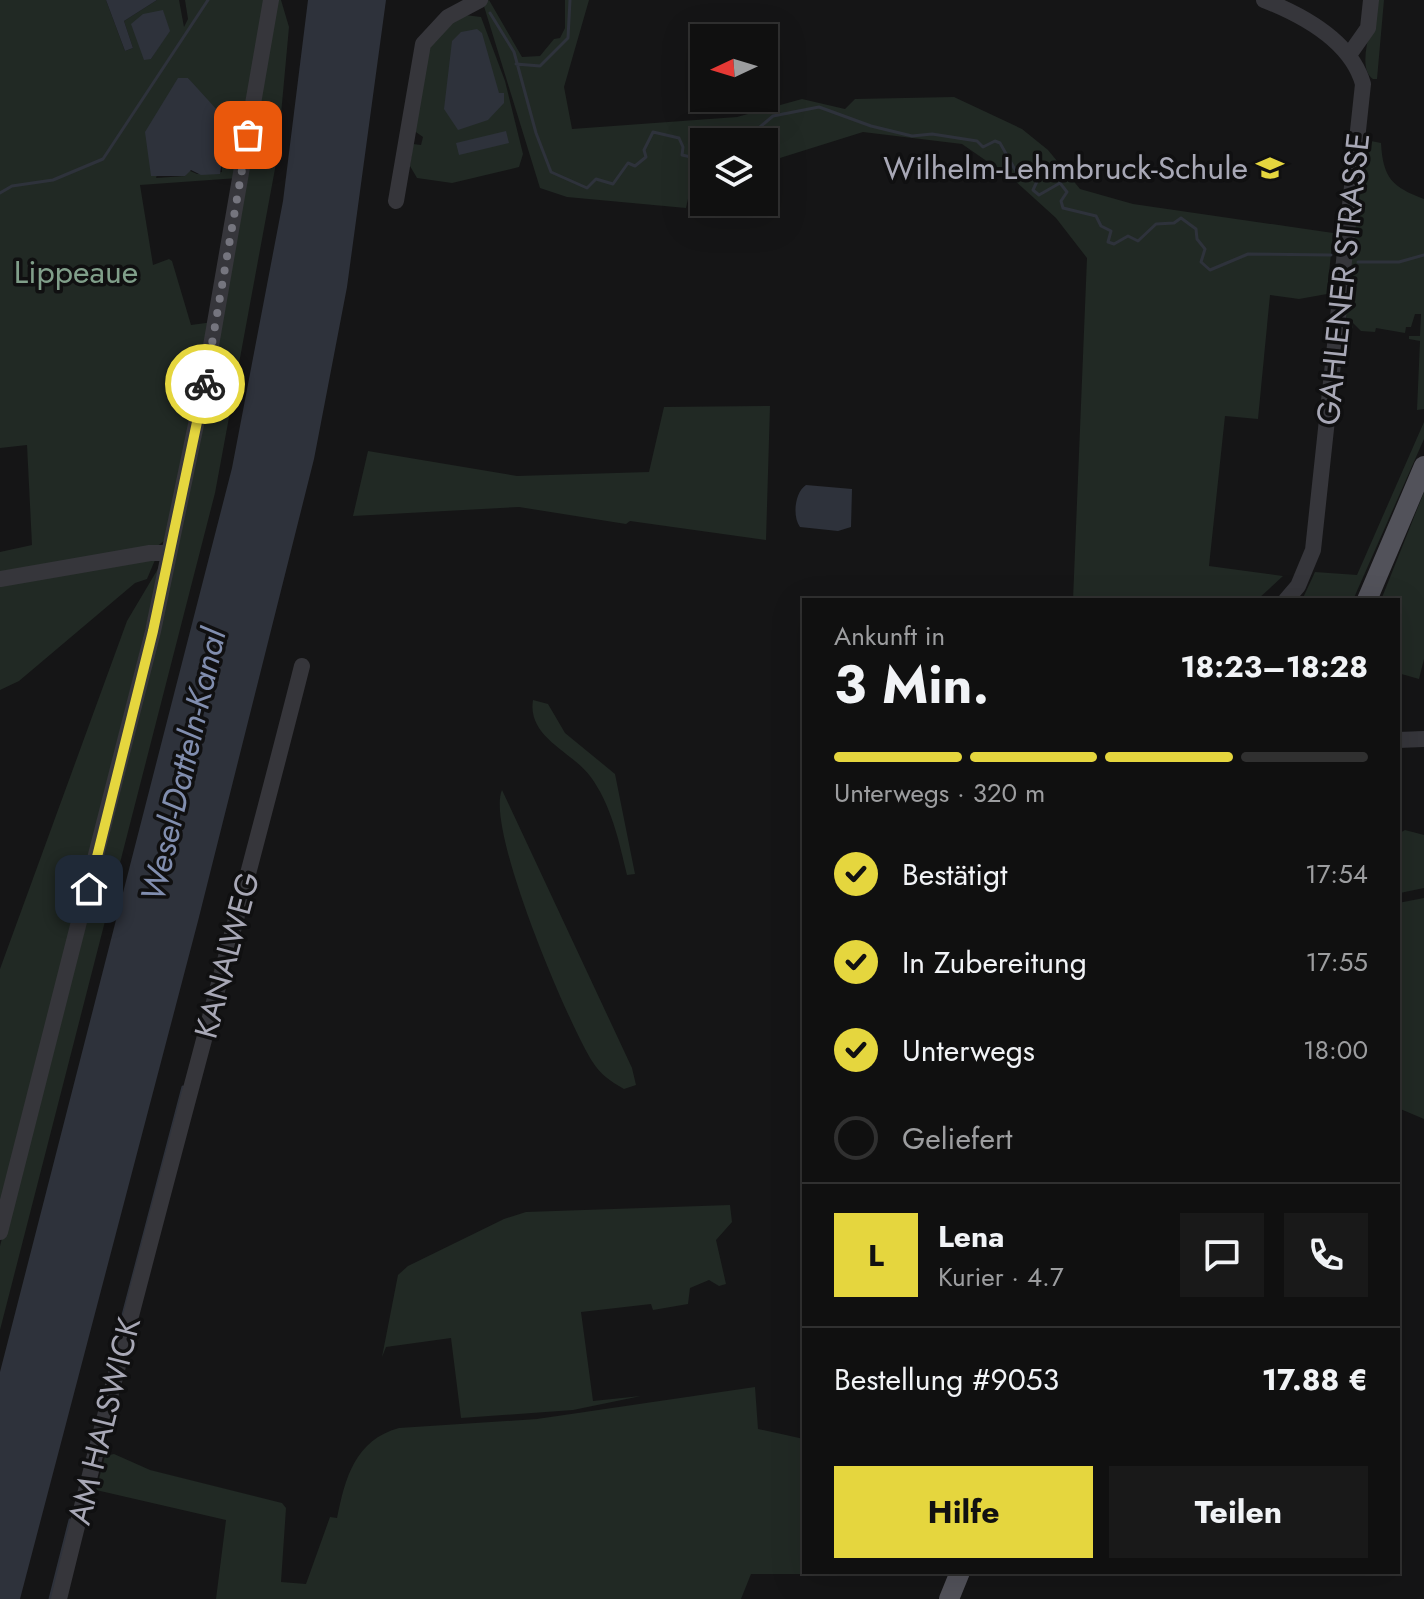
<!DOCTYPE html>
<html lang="de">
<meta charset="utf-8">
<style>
body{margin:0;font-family:Jost,sans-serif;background:#191919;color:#f1f3f6;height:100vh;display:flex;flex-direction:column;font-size:30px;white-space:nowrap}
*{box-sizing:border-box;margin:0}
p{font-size:26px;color:#9c9d9f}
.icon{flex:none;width:44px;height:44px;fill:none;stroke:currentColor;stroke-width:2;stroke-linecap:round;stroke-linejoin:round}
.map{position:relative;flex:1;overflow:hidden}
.sheet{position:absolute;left:802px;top:598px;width:598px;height:976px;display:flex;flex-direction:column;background:#101010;border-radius:0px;box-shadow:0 8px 32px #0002,0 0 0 2px #303030}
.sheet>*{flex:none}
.needle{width:52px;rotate:266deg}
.controls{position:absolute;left:690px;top:24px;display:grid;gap:16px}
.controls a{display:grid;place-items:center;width:88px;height:88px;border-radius:0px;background:#101010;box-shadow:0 8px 32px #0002,0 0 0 2px #303030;font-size:40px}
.pin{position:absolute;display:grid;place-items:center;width:68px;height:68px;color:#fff;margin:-34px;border-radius:16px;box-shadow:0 4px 12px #0006}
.courier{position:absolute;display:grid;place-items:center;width:80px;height:80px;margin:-40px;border:6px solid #e5d63e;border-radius:50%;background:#fff;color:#222;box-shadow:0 2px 10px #0007}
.summary em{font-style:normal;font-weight:700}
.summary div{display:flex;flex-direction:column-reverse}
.summary{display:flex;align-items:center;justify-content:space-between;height:136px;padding:0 32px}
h1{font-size:52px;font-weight:700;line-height:60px}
.bar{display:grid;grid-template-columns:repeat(4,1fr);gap:12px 8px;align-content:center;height:96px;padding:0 32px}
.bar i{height:10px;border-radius:6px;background:#303030}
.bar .active{background:#e5d63e}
.bar p{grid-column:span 4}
.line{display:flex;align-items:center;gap:20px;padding:0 32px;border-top:2px solid #303030}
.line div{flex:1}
.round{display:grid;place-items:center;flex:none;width:84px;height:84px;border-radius:0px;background:#191919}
ol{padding:0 32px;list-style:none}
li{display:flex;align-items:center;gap:24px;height:88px}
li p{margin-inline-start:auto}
li .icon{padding:8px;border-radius:50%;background:#e5d63e;color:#111;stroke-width:4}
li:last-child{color:#9c9d9f}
li i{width:44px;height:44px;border:4px solid #303030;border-radius:50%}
.primary-button{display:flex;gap:16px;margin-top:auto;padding:16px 32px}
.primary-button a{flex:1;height:92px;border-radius:0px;background:#e5d63e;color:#111;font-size:32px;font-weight:700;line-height:92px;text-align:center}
.primary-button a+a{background:#191919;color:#f1f3f6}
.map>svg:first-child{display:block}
.green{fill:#212924;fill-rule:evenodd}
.water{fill:#2e323b}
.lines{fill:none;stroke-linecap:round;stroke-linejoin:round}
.stream{stroke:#2e323b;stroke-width:3}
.minor{stroke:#36363b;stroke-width:16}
.major{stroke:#52525a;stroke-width:20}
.done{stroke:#75757e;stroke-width:8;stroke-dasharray:0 14.4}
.route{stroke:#e5d63e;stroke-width:10}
.labels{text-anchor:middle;stroke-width:7;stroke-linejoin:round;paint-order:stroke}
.poi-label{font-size:32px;fill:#a8a8b6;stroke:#101011;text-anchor:end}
.park-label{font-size:32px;fill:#809f8a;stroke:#101011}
.street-label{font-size:32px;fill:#a8a8b6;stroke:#101011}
.water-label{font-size:34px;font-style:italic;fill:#818eaf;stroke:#101011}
</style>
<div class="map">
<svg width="1424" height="1599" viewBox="0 0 1424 1599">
<rect width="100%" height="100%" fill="#151516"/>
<!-- green -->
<path class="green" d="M0 0H106L125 51 133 48 124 21 157 0H179L184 27 188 19 185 0H267L238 178 140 185 153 265 169 259 172 261 191 325 213 322 165 540 155 548V560L147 579 135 583 19 681 0 690V552L32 545 27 445 0 448ZM163 11 169 31 151 59ZM188 78 202 98 219 112 222 172 197 174 188 170 185 176 156 178Z
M276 0H281L289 27 277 158 215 493 0 1330V1246L156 638Z
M489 0 522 57 540 56 554 39 560 38 565 28V0H589L564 87 572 129 737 117 802 99 845 109 855 99 954 97 1022 129 1048 150 1080 189 1133 204 1333 233 1327 294 1299 299 1270 295 1258 419 1225 416 1209 566 1283 576 1257 600H1073L1087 258 1056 218 1014 180 962 144 863 132 764 163V142H704V176H693L686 208 567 197 540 188 483 3Z
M1377 0H1384L1377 79H1373C1355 66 1374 24 1377 0Z
M465 15 481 17 505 81 523 154 519 167 452 183 417 178 410 166 413 144 421 145 423 137 413 130 421 65 433 36Z
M1371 134V141L1381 143C1383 178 1392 187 1424 199V409L1417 410 1420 341 1409 339V336H1420L1421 314H1415L1411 327H1406L1405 333 1376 328 1375 332 1361 331 1353 323 1352 330 1343 325 1364 140Z
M770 406 766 540 630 521 626 524 519 507 353 516 368 451 517 476 649 472 664 407Z
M1424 422V439L1353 600H1302L1315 572 1357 575Z
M1424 492V659L1419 679 1398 673V600H1381Z
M162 562 0 1212V969L127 621Z
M533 700 548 704 565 733 615 774 635 874 627 875C619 841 611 804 590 776 571 751 527 737 533 700Z
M502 790 632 1068 636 1085 624 1089C610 1081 601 1075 592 1061 568 1023 485 828 502 790Z
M1405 830 1424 835V888L1400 893 1398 834Z
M1424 898V1119L1398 1108V903Z
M730 1205 732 1222 716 1240 726 1284 719 1286 709 1280 690 1288 688 1304 653 1310 651 1304 581 1312 593 1401 641 1396 573 1410 461 1418 451 1338 386 1347 382 1357 398 1275 408 1266 504 1219 526 1212Z
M755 1387 758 1429 804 1439V1572L836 1574H751L741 1599H216L226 1520 96 1490 105 1456 114 1454 150 1470 282 1503 286 1508 281 1582 306 1584 330 1517 337 1518C345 1478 355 1440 399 1428L537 1419Z"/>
<!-- water -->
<path class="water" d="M106 0H157L124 21 133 48 125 51Z
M308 0H386L347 287 314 459 198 921 20 1599H0V1372L232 468 283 201Z
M163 10 170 31 151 59 144 60 131 24 143 14Z
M477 29 482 33 499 93H504V103L488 120 458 130 444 109 452 41 461 32Z
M178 78H188L228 122 220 174 201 175 191 170 185 176H151L145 132Z
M506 131 509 143 459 155 456 143Z
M806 485 852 489 851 527 838 531 800 527C792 516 795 492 806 485Z"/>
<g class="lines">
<!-- stream -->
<path class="stream" d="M490 13 514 52 536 133 551 172 587 188 596 179 613 184 628 163 635 166 646 157 644 150 653 132 679 138 683 147 682 155 704 160
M516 64 540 66 568 38 570 0
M729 142 754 132 773 116 819 107 871 126 912 136 932 134 977 141 983 147 995 141 1000 143 1018 175 1039 177 1033 190 1039 195 1060 183 1067 192 1061 201 1063 208 1096 216 1101 226 1111 231 1108 242 1114 244 1128 236 1138 241 1156 224 1174 223 1181 218 1196 229 1197 239 1205 249 1201 262 1210 270 1248 254 1331 255
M0 193 12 186 53 180 103 159 208 0
M1358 262H1399L1424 255
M117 1338 183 1087
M50 1599 70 1520"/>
<!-- minor -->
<path class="minor" d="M1264 0C1302 15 1351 41 1363 84L1313 550 1298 586 1286 600
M1349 55 1368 28 1371 0
M396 201 423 44 448 17 480 0
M0 579 150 553H168
M1398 740 1424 739
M0 1232 153 631 204 386 271 0
M59 1599C135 1287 223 977 302 666"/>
<!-- major -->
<path class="major" d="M1367 600 1424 466
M949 1599 960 1572"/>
</g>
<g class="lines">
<!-- done -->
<path class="done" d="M205 384 248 135"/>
<!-- route -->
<path class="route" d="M89 889 153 631 205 384"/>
</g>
<!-- icons -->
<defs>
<g id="school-bare" transform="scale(2.16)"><path d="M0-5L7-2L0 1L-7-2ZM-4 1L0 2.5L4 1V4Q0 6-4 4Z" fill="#e5d63e" stroke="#101011" stroke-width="2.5" paint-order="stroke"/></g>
</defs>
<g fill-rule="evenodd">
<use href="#school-bare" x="1270" y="168"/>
</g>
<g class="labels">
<!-- poi labels -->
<g class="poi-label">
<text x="1248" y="179">Wilhelm-Lehmbruck-Schule</text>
</g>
<!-- park labels -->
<g class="park-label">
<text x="76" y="283">Lippeaue</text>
</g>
<!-- street labels -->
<g class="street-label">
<text transform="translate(1343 279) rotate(-84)" y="11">GAHLENER STRASSE</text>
<text transform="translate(227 955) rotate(-75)" y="11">KANALWEG</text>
<text transform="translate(104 1421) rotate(-76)" y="11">AM HALSWICK</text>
</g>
<!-- water labels -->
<g class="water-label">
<text transform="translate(183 765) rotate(-77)" y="12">Wesel-Datteln-Kanal</text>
</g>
</g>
</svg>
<div class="controls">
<a><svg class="needle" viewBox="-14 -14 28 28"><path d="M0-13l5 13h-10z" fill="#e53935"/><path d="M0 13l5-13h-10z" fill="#9c9d9f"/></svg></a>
<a><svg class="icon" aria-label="layers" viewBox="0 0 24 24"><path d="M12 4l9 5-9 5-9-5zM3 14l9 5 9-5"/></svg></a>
</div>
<div class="pin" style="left:248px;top:135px;background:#ea580c"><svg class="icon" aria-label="bag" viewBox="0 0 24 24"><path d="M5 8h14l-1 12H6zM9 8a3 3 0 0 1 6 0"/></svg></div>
<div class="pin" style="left:89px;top:889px;background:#1f2937"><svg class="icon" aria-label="home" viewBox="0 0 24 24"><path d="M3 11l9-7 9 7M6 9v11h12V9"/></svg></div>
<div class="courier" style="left:205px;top:384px"><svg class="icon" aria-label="bike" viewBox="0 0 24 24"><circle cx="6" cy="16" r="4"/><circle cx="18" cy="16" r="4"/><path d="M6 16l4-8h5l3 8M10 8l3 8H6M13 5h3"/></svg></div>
<section class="sheet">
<div class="summary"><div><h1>3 Min.</h1><p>Ankunft in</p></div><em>18:23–18:28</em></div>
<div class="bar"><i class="active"></i><i class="active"></i><i class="active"></i><i></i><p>Unterwegs · 320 m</p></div>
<ol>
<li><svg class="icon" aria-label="check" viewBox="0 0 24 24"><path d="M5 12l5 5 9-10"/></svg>Bestätigt<p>17:54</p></li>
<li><svg class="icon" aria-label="check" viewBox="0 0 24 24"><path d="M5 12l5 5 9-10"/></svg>In Zubereitung<p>17:55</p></li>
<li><svg class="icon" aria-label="check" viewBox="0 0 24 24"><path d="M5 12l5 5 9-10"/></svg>Unterwegs<p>18:00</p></li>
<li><i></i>Geliefert</li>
</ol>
<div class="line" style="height:144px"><b class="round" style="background:#e5d63e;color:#111">L</b><div><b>Lena</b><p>Kurier · 4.7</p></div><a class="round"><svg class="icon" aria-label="chat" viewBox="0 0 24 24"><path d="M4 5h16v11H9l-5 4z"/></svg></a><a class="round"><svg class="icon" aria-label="phone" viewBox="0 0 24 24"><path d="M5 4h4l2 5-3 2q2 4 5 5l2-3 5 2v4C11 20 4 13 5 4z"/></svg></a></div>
<div class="line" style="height:104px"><div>Bestellung #9053</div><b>17.88 €</b></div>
<div class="primary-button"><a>Hilfe</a><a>Teilen</a></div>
</section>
</div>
